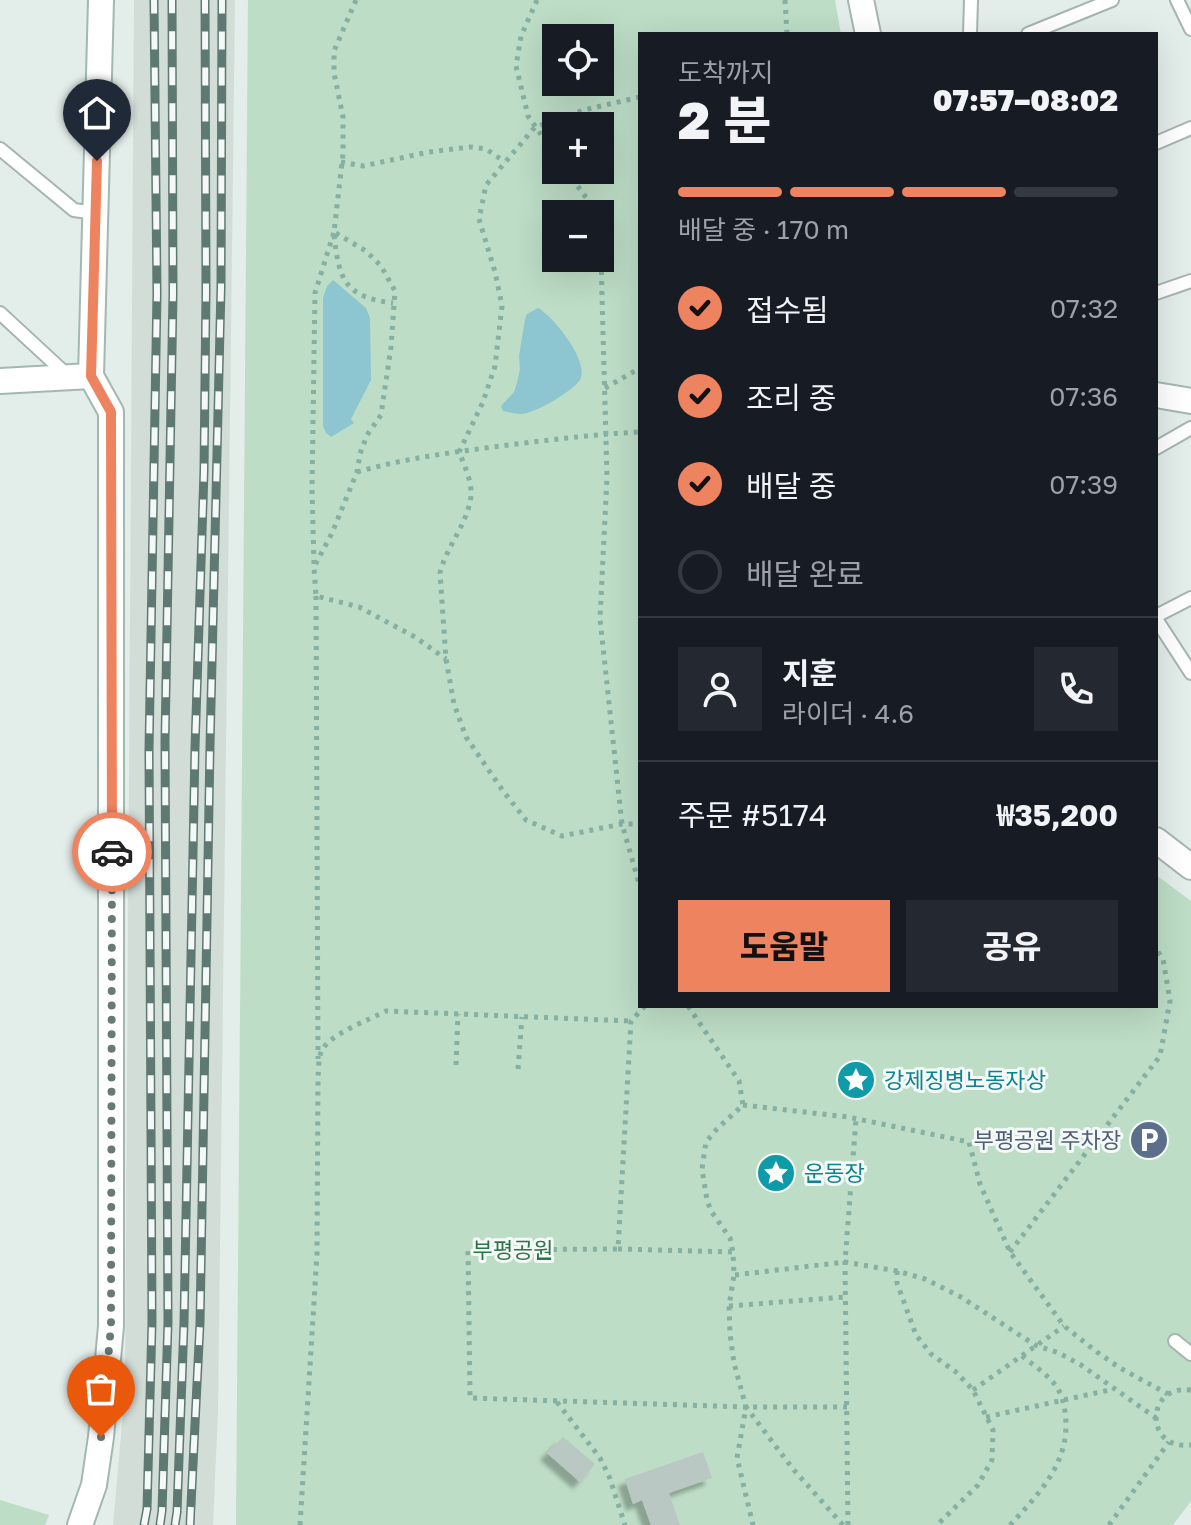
<!DOCTYPE html>
<html lang="ko">
<meta charset="utf-8">
<style>
body{margin:0;font-family:"Golos Text","Noto Sans KR",sans-serif;background:#242831;color:#f1f3f6;height:100vh;display:flex;flex-direction:column;font-size:30px;white-space:nowrap}
*{box-sizing:border-box;margin:0}
p{font-size:26px;color:#9ea1a6}
.icon{flex:none;width:44px;height:44px;fill:none;stroke:currentColor;stroke-width:2;stroke-linecap:round;stroke-linejoin:round}
.map{position:relative;flex:1;overflow:hidden}
.sheet{position:absolute;left:638px;top:32px;width:520px;height:976px;display:flex;flex-direction:column;background:#171b24;border-radius:0px;box-shadow:0 8px 32px #0002}
.sheet>*{flex:none}
.controls{position:absolute;left:542px;top:24px;display:grid;gap:16px}
.controls a{display:grid;place-items:center;width:72px;height:72px;border-radius:0px;background:#171b24;box-shadow:0 8px 32px #0002;font-size:40px}
.pin{position:absolute;display:grid;place-items:center;width:68px;height:68px;color:#fff;margin:-82px -34px;border-radius:50% 50% 50% 0;rotate:-45deg;box-shadow:0 0 8px #0007}
.pin .icon{rotate:45deg}
.courier{position:absolute;display:grid;place-items:center;width:80px;height:80px;margin:-40px;border:6px solid #ee8360;border-radius:50%;background:#fff;color:#222;box-shadow:0 2px 10px #0007}
.headline em{font-style:normal;font-weight:800}
.headline div{display:flex;flex-direction:column-reverse}
.headline{display:flex;align-items:center;justify-content:space-between;height:136px;padding:0 40px}
h1{font-size:52px;font-weight:800;line-height:60px}
.bar{display:grid;grid-template-columns:repeat(4,1fr);gap:12px 8px;align-content:center;height:96px;padding:0 40px}
.bar i{height:10px;border-radius:6px;background:#363941}
.bar .on{background:#ee8360}
.bar p{grid-column:span 4}
.line{display:flex;align-items:center;gap:20px;padding:0 40px;border-top:2px solid #363941}
.line div{flex:1}
.round{display:grid;place-items:center;flex:none;width:84px;height:84px;border-radius:0px;background:#242831}
ol{padding:0 40px;list-style:none}
li{display:flex;align-items:center;gap:24px;height:88px}
li p{margin-inline-start:auto}
li .icon{padding:8px;border-radius:50%;background:#ee8360;color:#111;stroke-width:4}
li:last-child{color:#9ea1a6}
li i{width:44px;height:44px;border:4px solid #363941;border-radius:50%}
.primary-button{display:flex;gap:16px;margin-top:auto;padding:16px 40px}
.primary-button a{flex:1;height:92px;border-radius:0px;background:#ee8360;color:#111;font-size:32px;font-weight:800;line-height:92px;text-align:center}
.primary-button a+a{background:#242831;color:#f1f3f6}
.map>svg:first-child{display:block}
.built{fill:#d2ddd8}
.green{fill:#bdddc6;fill-rule:evenodd}
.water{fill:#8dc6d0}
.building{fill:#b9c8c2;filter:url(#shadow)}
.lines{fill:none;stroke-linecap:round;stroke-linejoin:round}
.lane-casing{stroke:#a6b5b0;stroke-width:16}
.street-casing{stroke:#a6b5b0;stroke-width:28}
.secondary-casing{stroke:#a2b8b0;stroke-width:28}
.path{stroke:#85b0a2;stroke-width:5;stroke-dasharray:4 6;stroke-linecap:butt}
.lane{stroke:#fff;stroke-width:12}
.street{stroke:#fff;stroke-width:24}
.secondary{stroke:#fff;stroke-width:24}
.rail-casing{stroke:#5e7972;stroke-width:9}
.rail{stroke:#f4f9f7;stroke-width:6;stroke-dasharray:18;stroke-linecap:butt}
.done{stroke:#667b75;stroke-width:8;stroke-dasharray:0 14.4}
.route{stroke:#ee8360;stroke-width:10}
.labels{text-anchor:middle;stroke-width:6;stroke-linejoin:round;paint-order:stroke}
.culture-label{font-size:22px;fill:#0d838f;stroke:#f4f9f7;text-anchor:start}
.service-label{font-size:22px;fill:#4e5e75;stroke:#f4f9f7;text-anchor:end}
.park-label{font-size:22px;fill:#2e7449;stroke:#f4f9f7}
</style>
<div class="map">
<svg width="1191" height="1525" viewBox="0 0 1191 1525">
<defs>
<filter id="shadow"><feDropShadow dx="-7" dy="7" stdDeviation="2" flood-color="#0004"/></filter>
</defs>
<rect width="100%" height="100%" fill="#e3ede9"/>
<!-- built -->
<path class="built" d="M134 0H235L218 1412 213 1525H113L125 1390Z"/>
<!-- green -->
<path class="green" d="M248 0H835L841 34H640V1006H1156V875L1191 901V1501L1173 1525H236ZM556 38H600V82H556ZM556 126H600V170H556ZM556 214H600V258H556Z
M0 1500 49 1515 45 1525H0Z"/>
<!-- water -->
<path class="water" d="M333 280 366 308 370 318 371 380 351 419 354 423 331 437 326 433 323 426V298L327 286Z
M538 308C554 317 590 362 580 380 573 391 534 414 521 414 515 414 508 412 503 411L501 406 514 392 517 383 520 369 519 356 525 319 527 314Z"/>
<!-- building -->
<path class="building" d="M563 1437 595 1464 580 1482 547 1453Z
M703 1452 712 1478 669 1493 680 1525H651L642 1500 633 1504 625 1479Z"/>
<g class="lines">
<!-- lane casing -->
<g class="lane-casing">
<path id="lane" d="M1177 0 1191 29
M970 34 971 0
M1028 34 1112 0
M1156 143 1191 128
M0 149 74 210 95 213
M1156 293 1191 281
M0 313 67 375
M1156 448 1191 428
M1156 616 1191 598
M1156 619 1191 673
M1175 1341 1191 1354"/>
</g>
<!-- street casing -->
<g class="street-casing">
<path id="street" d="M861 0 868 34
M1156 840 1191 867"/>
</g>
<!-- secondary casing -->
<g class="secondary-casing">
<path id="secondary" d="M0 381 91 376
M1156 395 1191 401
M80 1525 94 1485 101 1437 111 1326V412L91 376 101 0"/>
</g>
<!-- path -->
<path class="path" d="M356 0 334 51V73L343 117V154L334 232 366 251 381 266 395 291 391 347 381 415 367 435 360 454 357 472 332 533 314 567 316 596 359 607 415 637 446 659
M537 0 521 36 516 66 528 116 556 156
M785 0 787 34
M640 97 584 110 535 127 486 185 479 219 495 272 502 306 495 366 483 402 459 452C464 464 472 482 471 495 469 522 446 547 440 573L446 659 454 704 466 737 503 791 526 820 562 836 622 824H640
M341 162 363 166 429 152 470 147 486 149 505 162
M566 170 598 214
M600 221 607 477 600 619 622 824 640 887
M334 235C339 279 344 297 393 303
M605 388 640 368
M357 472C409 457 463 451 516 444 558 439 598 434 640 432
M314 564 312 489 315 293 334 232
M316 596 318 1059
M645 1006 631 1021 618 1249 468 1250 470 1398 746 1407
M688 1006 739 1081 743 1105 717 1129 706 1142 702 1169 707 1200 711 1211 730 1238 733 1252 734 1275 729 1306 730 1334 734 1363 746 1407 737 1458 753 1525
M456 1065 458 1014
M518 1069 522 1017
M743 1105 848 1117 969 1142 980 1184 1010 1252 1064 1326 1097 1352 1120 1368 1168 1394
M618 1249 733 1252
M1010 1252 1160 1056 1170 1001 1163 959 1156 949
M897 1271V1283L916 1335 931 1354 956 1372 973 1390 993 1430 992 1460 978 1485 937 1525
M735 1275 845 1262 897 1271 925 1279 961 1297 1035 1345 1059 1353 1081 1365 1156 1418
M729 1306 845 1297
M973 1390 1064 1326
M1191 1390C1145 1384 1144 1451 1191 1445
M557 1402 600 1458 609 1476 625 1525
M986 1417 1114 1389
M300 1525 317 1254 318 1076C319 1068 318 1057 322 1050 330 1034 369 1020 386 1011L631 1021
M843 1525 793 1469 746 1407H847
M848 1525 845 1262 856 1119
M1010 1525C1040 1493 1072 1460 1065 1412 1064 1404 1062 1396 1058 1389 1049 1375 1033 1365 1021 1355
M1109 1525 1169 1442"/>
<!-- lane -->
<use href="#lane" class="lane"/>
<!-- street -->
<use href="#street" class="street"/>
<!-- secondary -->
<use href="#secondary" class="secondary"/>
<!-- rail casing -->
<g class="rail-casing">
<path id="rail" d="M144 1525 147 1509 152 1322 149 750 157 294 154 0
M160 1525 162 1511 168 1322 165 741 173 293 172 0
M175 1525 177 1512 184 1323 195 748 204 471 206 291 205 0
M190 1525 200 1323 210 746 221 287 222 0"/>
</g>
<!-- rail -->
<use href="#rail" class="rail"/>
</g>
<g class="lines">
<!-- done -->
<path class="done" d="M101 1437 111 1326 112 852"/>
<!-- route -->
<path class="route" d="M97 161 91 376 111 412 112 852"/>
</g>
<!-- icons -->
<defs>
<g id="sight-disc" transform="scale(2)"><circle r="9.5" fill="#0f9aa8" stroke="#f4f9f7"/><path d="M0-6L1.8-2.2L6-1.7L2.9 1.2L3.7 5.4L0 3.3L-3.7 5.4L-2.9 1.2L-6-1.7L-1.8-2.2Z" fill="#fff"/></g>
<g id="parking-disc" transform="scale(2)"><circle r="9.5" fill="#5c6f8a" stroke="#f4f9f7"/><path d="M-3.5-5.5H1a3.5 3.5 0 0 1 0 7H-1V5.5H-3.5ZM-1-3.4V-.6H.8a1.4 1.4 0 0 0 0-2.8Z" fill="#fff"/></g>
</defs>
<g fill-rule="evenodd">
<use href="#sight-disc" x="856" y="1080"/>
<use href="#parking-disc" x="1149" y="1140"/>
<use href="#sight-disc" x="776" y="1173"/>
</g>
<g class="labels">
<!-- culture labels -->
<g class="culture-label">
<text x="884" y="1088">강제징병노동자상</text>
<text x="804" y="1181">운동장</text>
</g>
<!-- service labels -->
<g class="service-label">
<text x="1121" y="1148">부평공원 주차장</text>
</g>
<!-- park labels -->
<g class="park-label">
<text x="513" y="1258">부평공원</text>
</g>
</g>
</svg>
<div class="controls">
<a><svg class="icon" aria-label="locate" viewBox="0 0 24 24"><circle cx="12" cy="12" r="6"/><path d="M12 2v4M12 18v4M2 12h4M18 12h4"/></svg></a>
<a>+</a>
<a>−</a>
</div>
<div class="pin" style="left:101px;top:1437px;background:#ea580c"><svg class="icon" aria-label="bag" viewBox="0 0 24 24"><path d="M5 8h14l-1 12H6zM9 8a3 3 0 0 1 6 0"/></svg></div>
<div class="pin" style="left:97px;top:161px;background:#1f2937"><svg class="icon" aria-label="home" viewBox="0 0 24 24"><path d="M3 11l9-7 9 7M6 9v11h12V9"/></svg></div>
<div class="courier" style="left:112px;top:852px"><svg class="icon" aria-label="car" viewBox="0 0 24 24"><path d="M5 17H2v-5l4-1 3-4h7l3 4 3 1v5h-3M9 17h6M6 11h13"/><circle cx="7" cy="17" r="2"/><circle cx="17" cy="17" r="2"/></svg></div>
<section class="sheet">
<div class="headline"><div><h1>2 분</h1><p>도착까지</p></div><em>07:57–08:02</em></div>
<div class="bar"><i class="on"></i><i class="on"></i><i class="on"></i><i></i><p>배달 중 · 170 m</p></div>
<ol>
<li><svg class="icon" aria-label="check" viewBox="0 0 24 24"><path d="M5 12l5 5 9-10"/></svg>접수됨<p>07:32</p></li>
<li><svg class="icon" aria-label="check" viewBox="0 0 24 24"><path d="M5 12l5 5 9-10"/></svg>조리 중<p>07:36</p></li>
<li><svg class="icon" aria-label="check" viewBox="0 0 24 24"><path d="M5 12l5 5 9-10"/></svg>배달 중<p>07:39</p></li>
<li><i></i>배달 완료</li>
</ol>
<div class="line" style="height:144px"><a class="round"><svg class="icon" aria-label="person" viewBox="0 0 24 24"><circle cx="12" cy="8" r="4"/><path d="M4 21q1-7 8-7t8 7"/></svg></a><div><b>지훈</b><p>라이더 · 4.6</p></div><a class="round"><svg class="icon" aria-label="phone" viewBox="0 0 24 24"><path d="M5 4h4l2 5-3 2q2 4 5 5l2-3 5 2v4C11 20 4 13 5 4z"/></svg></a></div>
<div class="line" style="height:104px"><div>주문 #5174</div><b>₩35,200</b></div>
<div class="primary-button"><a>도움말</a><a>공유</a></div>
</section>
</div>
